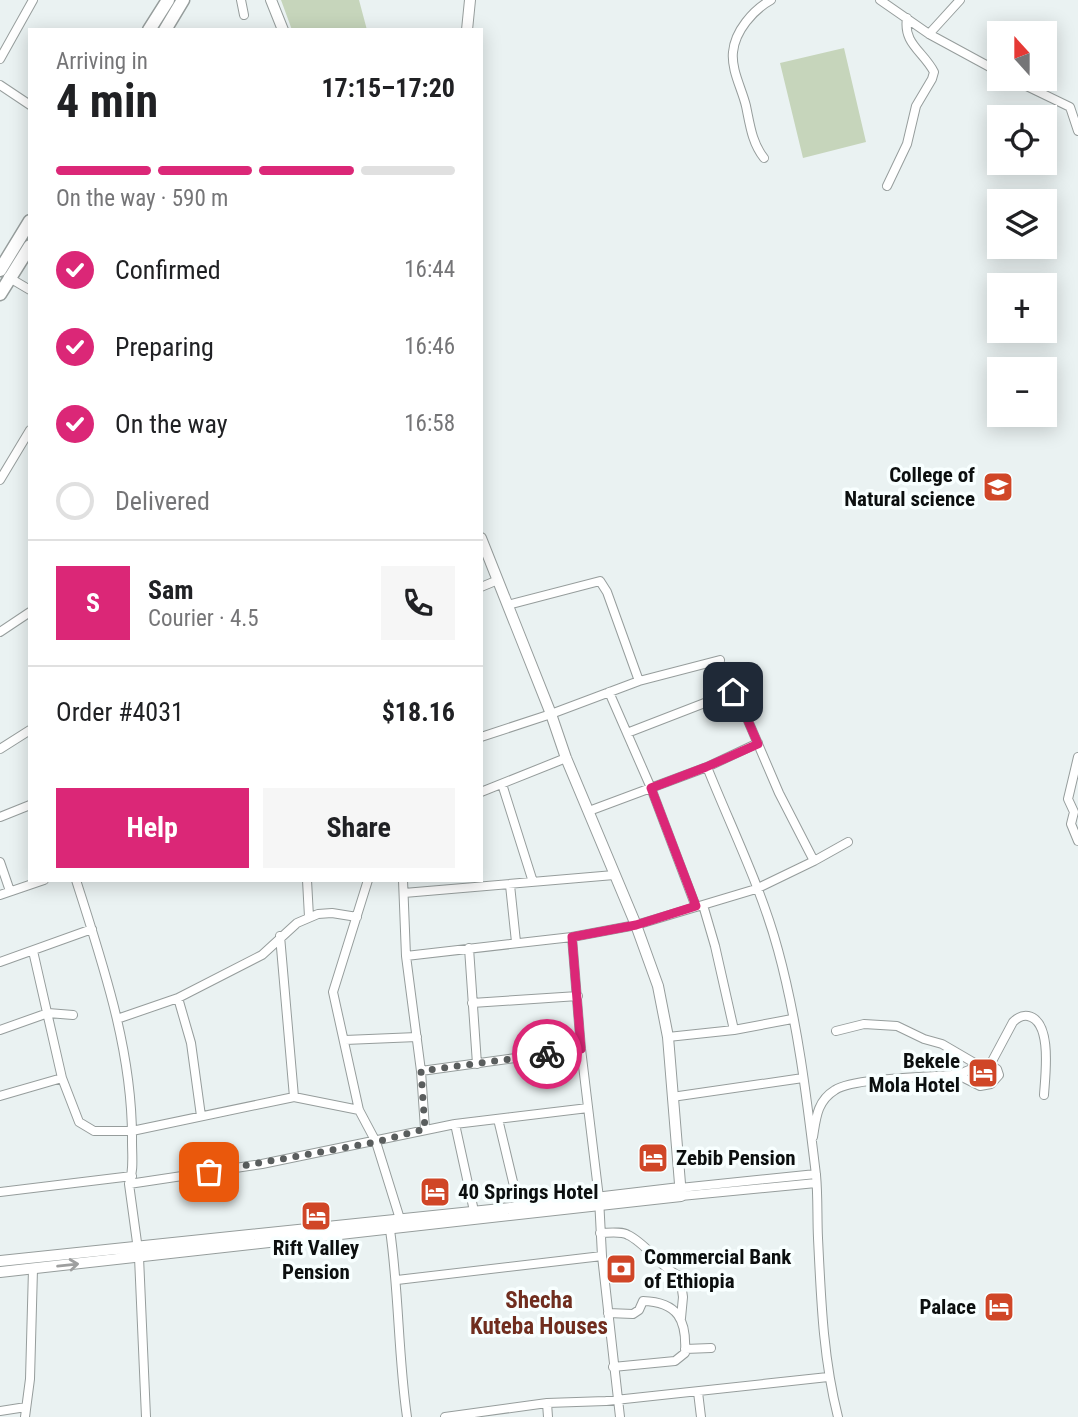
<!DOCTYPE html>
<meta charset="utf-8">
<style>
body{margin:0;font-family:"Roboto Condensed",sans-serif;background:#f6f6f6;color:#202124;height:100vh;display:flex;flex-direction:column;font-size:26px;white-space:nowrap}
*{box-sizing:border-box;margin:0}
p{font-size:23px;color:#757577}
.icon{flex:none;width:38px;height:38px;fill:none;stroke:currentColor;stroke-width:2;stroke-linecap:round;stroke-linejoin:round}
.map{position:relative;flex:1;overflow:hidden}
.details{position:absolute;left:28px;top:28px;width:455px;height:854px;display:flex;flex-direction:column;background:#fff;border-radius:0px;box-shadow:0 4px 18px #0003}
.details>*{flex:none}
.needle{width:46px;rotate:339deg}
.fabs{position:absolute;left:987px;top:21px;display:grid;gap:14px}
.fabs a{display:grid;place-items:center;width:70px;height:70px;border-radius:0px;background:#fff;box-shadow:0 4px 18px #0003;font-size:35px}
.pin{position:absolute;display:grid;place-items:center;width:60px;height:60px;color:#fff;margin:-30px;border-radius:14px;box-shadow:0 4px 10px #0006}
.courier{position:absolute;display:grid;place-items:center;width:70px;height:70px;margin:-35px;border:5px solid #db2777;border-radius:50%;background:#fff;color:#222;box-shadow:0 2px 9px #0007}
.headline em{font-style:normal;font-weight:700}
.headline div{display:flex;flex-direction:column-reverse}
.headline{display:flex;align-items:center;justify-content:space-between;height:119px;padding:0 28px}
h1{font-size:46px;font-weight:700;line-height:52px}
.bar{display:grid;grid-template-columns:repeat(4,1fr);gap:10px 7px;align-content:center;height:84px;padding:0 28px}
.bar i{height:9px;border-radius:5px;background:#e0e0e0}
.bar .active{background:#db2777}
.bar p{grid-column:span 4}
.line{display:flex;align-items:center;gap:18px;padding:0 28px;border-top:2px solid #e0e0e0}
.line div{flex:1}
.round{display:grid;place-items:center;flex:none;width:74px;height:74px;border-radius:0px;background:#f6f6f6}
ol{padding:0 28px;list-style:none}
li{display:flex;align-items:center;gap:21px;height:77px}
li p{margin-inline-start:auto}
li .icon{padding:7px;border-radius:50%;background:#db2777;color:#fff;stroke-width:4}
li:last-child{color:#757577}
li i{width:38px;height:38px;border:4px solid #e0e0e0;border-radius:50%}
.button{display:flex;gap:14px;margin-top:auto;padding:14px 28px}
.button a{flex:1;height:80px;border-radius:0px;background:#db2777;color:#fff;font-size:28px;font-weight:700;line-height:80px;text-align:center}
.button a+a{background:#f6f6f6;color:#202124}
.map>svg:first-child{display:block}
.green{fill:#c6d5bb}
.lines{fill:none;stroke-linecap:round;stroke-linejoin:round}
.minor-casing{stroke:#969d9c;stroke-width:10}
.tertiary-casing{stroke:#969d9c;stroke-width:12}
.trunk-casing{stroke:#969d9c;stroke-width:15}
.minor{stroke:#fff;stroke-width:8}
.tertiary{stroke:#fff;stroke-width:10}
.trunk{stroke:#fff;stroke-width:12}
.oneway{stroke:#9e9f9f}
.done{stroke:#5a5e5e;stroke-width:7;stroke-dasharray:0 12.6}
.route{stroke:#db2777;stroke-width:9}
.labels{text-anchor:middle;stroke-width:7;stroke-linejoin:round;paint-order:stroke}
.poi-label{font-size:21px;font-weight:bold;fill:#0c0f0f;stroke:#f8ffff;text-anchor:end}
.neighbourhood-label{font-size:23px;font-weight:bold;fill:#702d1e;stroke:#f8ffff}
</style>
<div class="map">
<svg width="1078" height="1417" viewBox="0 0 1078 1417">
<rect width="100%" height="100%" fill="#eaf2f2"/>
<!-- green -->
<path class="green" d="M281 0H359L367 30H292Z
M844 48 866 142 803 158 780 63Z"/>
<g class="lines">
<!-- minor casing -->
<g class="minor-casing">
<path id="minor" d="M241 0 244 15
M880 0 929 34 999 72
M929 34 960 0
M0 59 33 0
M1012 79 1070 107 1078 131
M0 85 30 105
M764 158C752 143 750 125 746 106 742 89 731 70 733 52 735 31 753 10 771 0
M887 186 907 144 916 106 932 79 934 72C923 51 903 44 907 18
M8 277 30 290
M0 480 30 430
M481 587 498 580
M508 605 600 581 607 592 639 681
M0 632 30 612
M609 692 651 788 696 907
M627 733 733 692 737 695 779 793 814 861
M481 737 551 714 639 681 720 660
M0 749 30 730
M1078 757 1068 799 1074 812 1071 824 1078 841
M707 767C731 827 761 887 778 950 798 1023 807 1100 816 1175 818 1196 817 1217 818 1238 821 1299 823 1358 838 1417
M502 784 533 882
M481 792 566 758
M589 811 707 767 758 743
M0 817 30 805
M0 862 10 891
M76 880C103 965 133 1052 132 1142 132 1156 134 1171 129 1184L139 1257 146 1417
M307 880 309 917
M368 880 333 992 359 1110 376 1142 400 1219
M403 880 406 956 421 1071 425 1129
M510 885 516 942
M404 893 614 875
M0 895 44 880
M703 905 715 946 734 1030
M280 936 294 1097
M572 937 581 1049 599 1198 602 1256 620 1417
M469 948 477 1064
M33 951 62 1078 79 1122 94 1131H132L294 1097 359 1110
M406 956 572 937 636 925 756 889 814 861 848 842
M0 962 92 929
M178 998 191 1043 201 1116
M472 1003 578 996
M117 1019 178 998 262 955 297 923 318 914 332 913 357 917
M0 1030 48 1013 73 1015
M836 1031 864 1024 897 1026 924 1039 942 1044 978 1065
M668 1037 734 1030 792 1019
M345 1040 417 1037
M990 1065 1013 1022C1018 1017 1022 1015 1028 1016 1053 1021 1045 1077 1044 1095
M421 1071 581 1049
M0 1096 62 1078
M672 1097 803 1078
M498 1119 519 1207
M455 1124 474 1211
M813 1137C816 1118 817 1101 835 1090 853 1078 927 1077 952 1075 969 1074 979 1059 997 1069L999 1075 991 1084 980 1086 958 1075
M129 1184 262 1164 455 1124 588 1108
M680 1188 816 1174
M0 1192 132 1176
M681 1196 816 1183
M390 1230C399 1292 398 1355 407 1417
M600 1233C608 1233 622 1231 628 1235 646 1243 665 1272 680 1276L683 1297 681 1318
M397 1280 602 1256
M608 1313 633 1314 639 1310 643 1301C678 1302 687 1320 685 1353L675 1361 613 1367
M685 1349 711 1348
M698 1392 701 1417
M547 1403 548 1417
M0 1411 26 1407
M25 1417 30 1379 33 1269
M445 1417 547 1403 606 1401 828 1377"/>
</g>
<!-- tertiary casing -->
<g class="tertiary-casing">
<path id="tertiary" d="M271 0 283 30
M467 30 470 0
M0 1261 519 1207 680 1188
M0 1272 681 1196 668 1037 658 986 636 925 566 758 551 714 481 538"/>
</g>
<!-- trunk casing -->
<g class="trunk-casing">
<path id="trunk" d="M149 30 168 0
M165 30 183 0
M0 270 30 221
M0 294 30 246"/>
</g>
<!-- minor -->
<use href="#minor" class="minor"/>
<!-- tertiary -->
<use href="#tertiary" class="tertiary"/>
<!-- trunk -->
<use href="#trunk" class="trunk"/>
</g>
<!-- one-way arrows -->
<defs><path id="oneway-shaft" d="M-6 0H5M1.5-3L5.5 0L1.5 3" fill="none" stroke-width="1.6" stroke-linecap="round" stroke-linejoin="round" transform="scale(1.75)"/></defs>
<use class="oneway" href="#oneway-shaft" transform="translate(68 1265) rotate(-6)"/>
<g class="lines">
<!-- done -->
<path class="done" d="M209 1172 376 1142 425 1129 421 1071 547 1054"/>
<!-- route -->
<path class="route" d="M547 1054 581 1049 572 937 636 925 696 906 651 788 706 767 758 744 737 695 733 692"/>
</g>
<!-- icons -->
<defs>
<g id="university-square" transform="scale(1.575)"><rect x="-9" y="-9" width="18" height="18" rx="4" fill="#d04627" stroke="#f8ffff"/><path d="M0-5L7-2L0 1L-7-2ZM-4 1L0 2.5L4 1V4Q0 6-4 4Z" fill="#fff"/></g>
<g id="hotel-square" transform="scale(1.575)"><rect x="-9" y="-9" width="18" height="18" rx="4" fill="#d04627" stroke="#f8ffff"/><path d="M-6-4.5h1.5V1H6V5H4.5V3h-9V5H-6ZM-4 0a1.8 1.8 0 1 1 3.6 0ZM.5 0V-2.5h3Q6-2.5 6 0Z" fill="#fff"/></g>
<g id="bank-square" transform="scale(1.575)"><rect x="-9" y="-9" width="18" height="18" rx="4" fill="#d04627" stroke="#f8ffff"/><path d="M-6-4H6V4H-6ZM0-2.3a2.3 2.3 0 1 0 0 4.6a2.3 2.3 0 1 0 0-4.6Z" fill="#fff"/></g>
</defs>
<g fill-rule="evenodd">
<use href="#university-square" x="998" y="487"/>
<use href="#hotel-square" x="983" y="1073"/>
<use href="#hotel-square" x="653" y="1158"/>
<use href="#hotel-square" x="435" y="1192"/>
<use href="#hotel-square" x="316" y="1216"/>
<use href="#bank-square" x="621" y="1269"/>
<use href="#hotel-square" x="999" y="1307"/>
</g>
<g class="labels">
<!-- poi labels -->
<g class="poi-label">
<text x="975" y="482">College of<tspan x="975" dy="24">Natural science</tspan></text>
<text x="960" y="1068">Bekele<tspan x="960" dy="24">Mola Hotel</tspan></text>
<text x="676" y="1165" text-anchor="start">Zebib Pension</text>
<text x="458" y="1199" text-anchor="start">40 Springs Hotel</text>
<text x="316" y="1255" text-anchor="middle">Rift Valley<tspan x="316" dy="24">Pension</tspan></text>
<text x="644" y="1264" text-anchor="start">Commercial Bank<tspan x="644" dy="24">of Ethiopia</tspan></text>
<text x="976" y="1314">Palace</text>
</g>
<!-- neighbourhood labels -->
<g class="neighbourhood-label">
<text x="539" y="1308">Shecha<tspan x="539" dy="26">Kuteba Houses</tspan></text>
</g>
</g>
</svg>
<div class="fabs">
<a><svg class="needle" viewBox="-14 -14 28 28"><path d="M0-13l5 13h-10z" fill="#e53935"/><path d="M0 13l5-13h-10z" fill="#757577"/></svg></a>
<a><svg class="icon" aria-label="locate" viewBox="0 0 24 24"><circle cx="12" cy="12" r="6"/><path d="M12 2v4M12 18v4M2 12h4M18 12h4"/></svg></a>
<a><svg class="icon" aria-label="layers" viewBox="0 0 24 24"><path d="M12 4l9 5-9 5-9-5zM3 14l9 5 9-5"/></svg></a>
<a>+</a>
<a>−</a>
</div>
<div class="pin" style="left:209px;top:1172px;background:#ea580c"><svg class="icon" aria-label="bag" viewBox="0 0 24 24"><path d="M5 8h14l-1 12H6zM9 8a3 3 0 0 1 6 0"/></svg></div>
<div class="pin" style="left:733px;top:692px;background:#1f2937"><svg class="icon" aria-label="home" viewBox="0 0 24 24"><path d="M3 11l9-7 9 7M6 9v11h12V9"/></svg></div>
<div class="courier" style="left:547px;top:1054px"><svg class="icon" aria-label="bike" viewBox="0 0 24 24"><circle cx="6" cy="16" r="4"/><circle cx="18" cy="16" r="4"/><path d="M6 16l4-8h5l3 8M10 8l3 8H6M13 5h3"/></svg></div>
<section class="details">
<div class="headline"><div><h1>4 min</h1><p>Arriving in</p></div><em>17:15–17:20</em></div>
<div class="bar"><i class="active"></i><i class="active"></i><i class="active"></i><i></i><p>On the way · 590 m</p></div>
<ol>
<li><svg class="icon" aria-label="check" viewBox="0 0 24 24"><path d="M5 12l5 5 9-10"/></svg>Confirmed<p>16:44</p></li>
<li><svg class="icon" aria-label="check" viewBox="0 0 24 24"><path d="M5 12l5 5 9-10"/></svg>Preparing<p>16:46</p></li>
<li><svg class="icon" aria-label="check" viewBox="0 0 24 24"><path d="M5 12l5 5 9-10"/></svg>On the way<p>16:58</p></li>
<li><i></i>Delivered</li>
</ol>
<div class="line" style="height:126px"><b class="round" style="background:#db2777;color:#fff">S</b><div><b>Sam</b><p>Courier · 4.5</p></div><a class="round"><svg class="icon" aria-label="phone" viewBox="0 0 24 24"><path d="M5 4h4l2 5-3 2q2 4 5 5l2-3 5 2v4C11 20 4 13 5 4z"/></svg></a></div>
<div class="line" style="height:91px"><div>Order #4031</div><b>$18.16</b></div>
<div class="button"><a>Help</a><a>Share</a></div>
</section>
</div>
